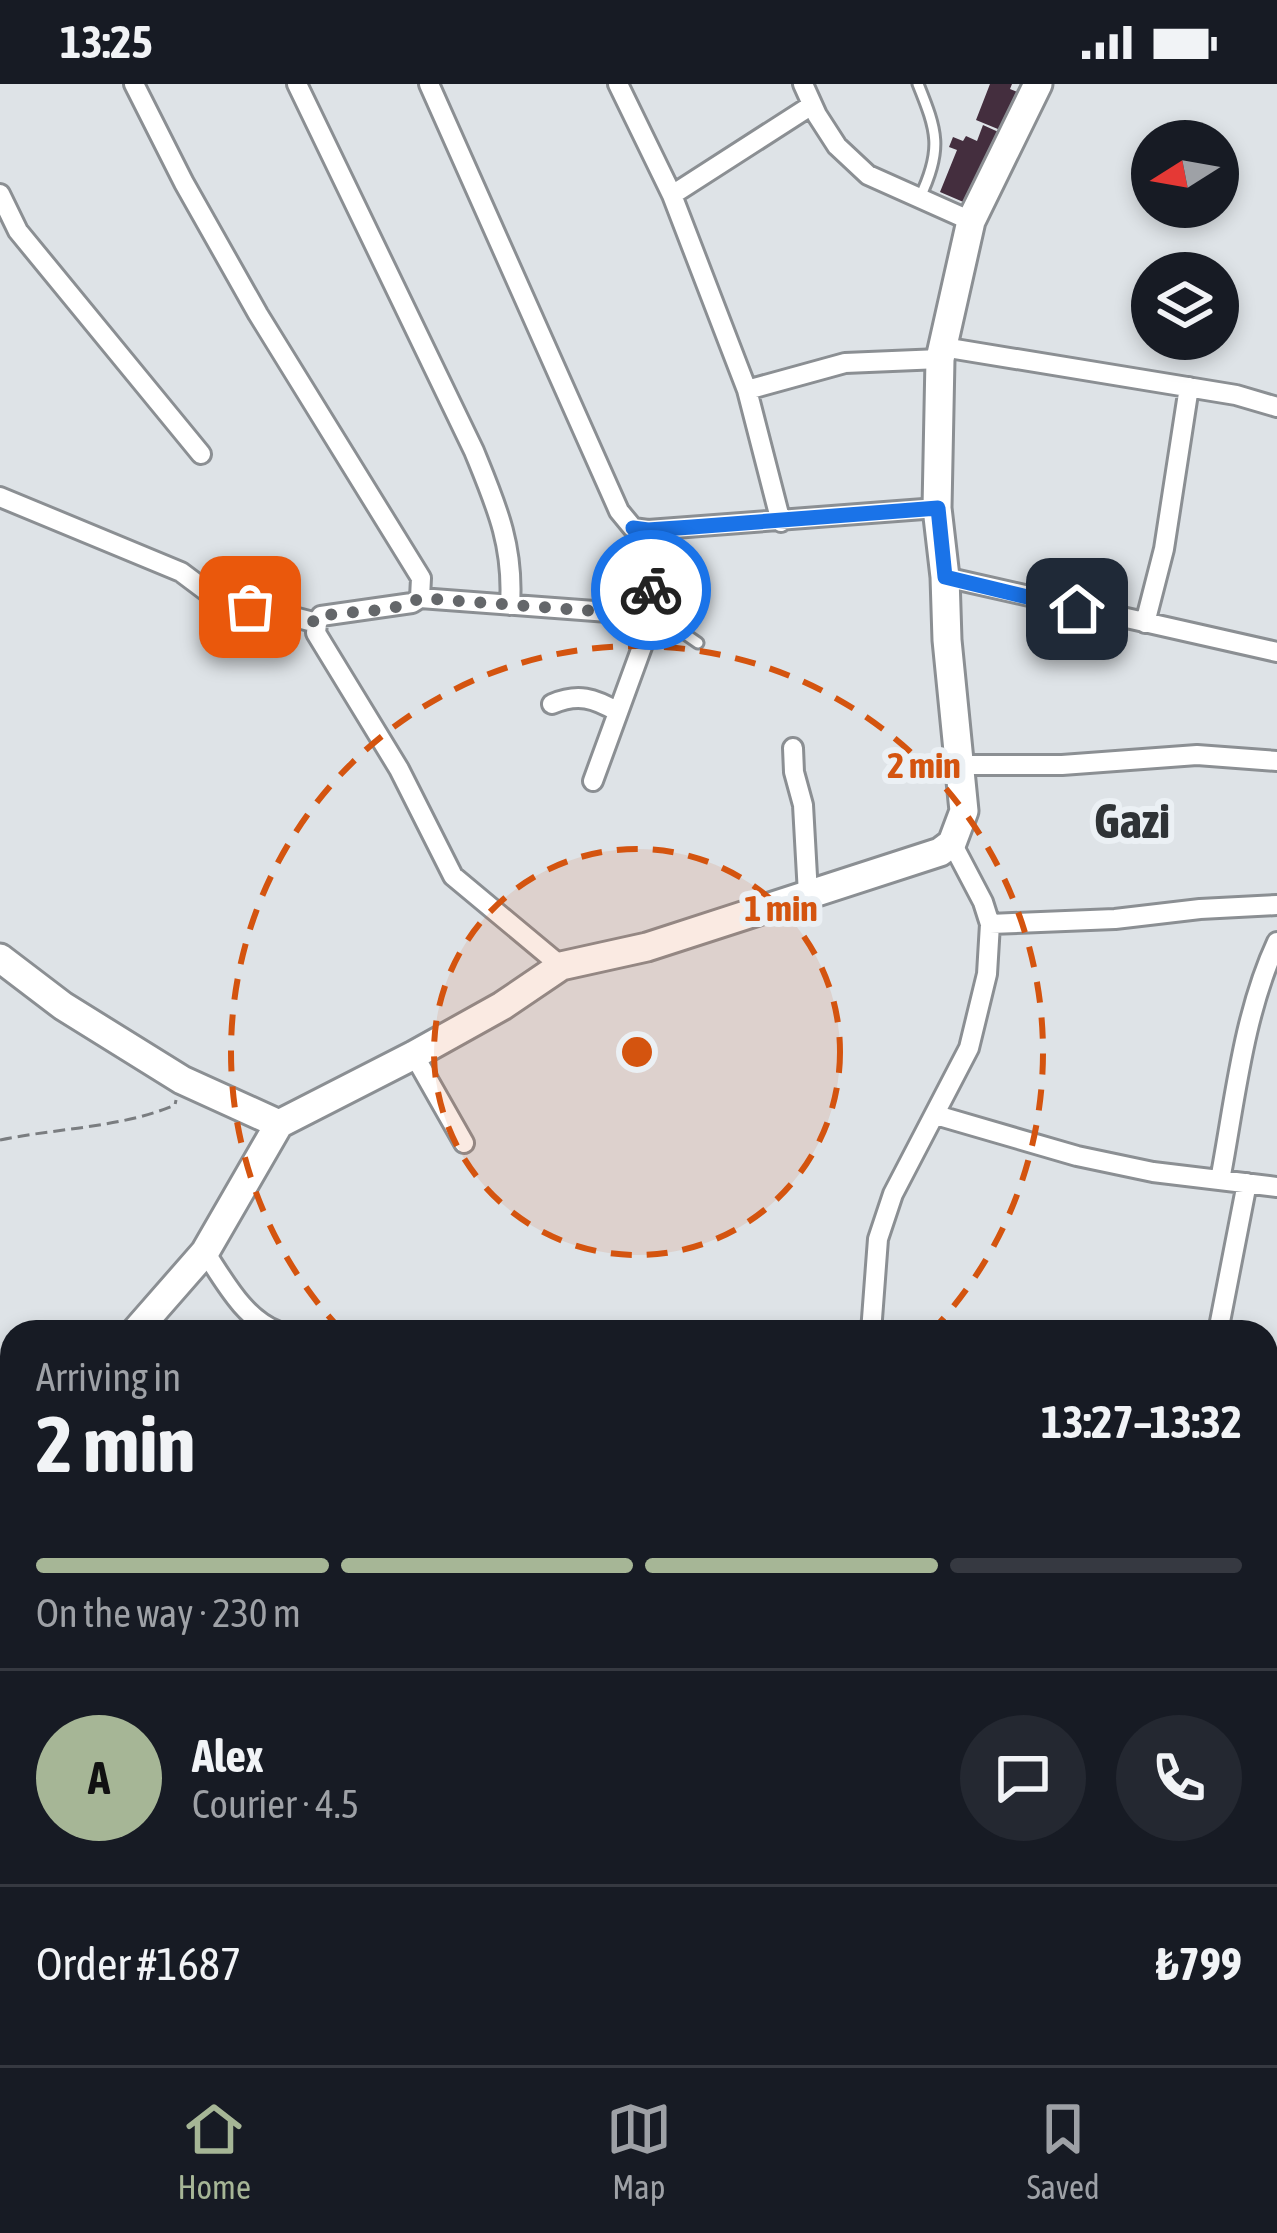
<!DOCTYPE html>
<meta charset="utf-8">
<style>
body{margin:0;font-family:"Asap Condensed",sans-serif;background:#242831;color:#f1f3f6;height:100vh;display:flex;flex-direction:column;font-size:45px;white-space:nowrap}
*{box-sizing:border-box;margin:0}
p{font-size:39px;color:#9ea1a6}
.icon{flex:none;width:66px;height:66px;fill:none;stroke:currentColor;stroke-width:2;stroke-linecap:round;stroke-linejoin:round}
.map{position:relative;flex:1;overflow:hidden}
.details{position:absolute;left:0px;top:1236px;width:1278px;height:747px;display:flex;flex-direction:column;background:#171b24;border-radius:36px 36px 0 0;box-shadow:0 6px 18px #0003}
.details>*{flex:none}
.needle{width:78px;rotate:259deg}
.fabs{position:absolute;left:1131px;top:36px;display:grid;gap:24px}
.fabs a{display:grid;place-items:center;width:108px;height:108px;border-radius:50%;background:#171b24;box-shadow:0 6px 18px #0003;font-size:60px}
.pin{position:absolute;display:grid;place-items:center;width:102px;height:102px;color:#fff;margin:-51px;border-radius:24px;box-shadow:0 6px 18px #0006}
.courier{position:absolute;display:grid;place-items:center;width:120px;height:120px;margin:-60px;border:9px solid #1a73e8;border-radius:50%;background:#fff;color:#222;box-shadow:0 3px 15px #0007}
.summary em{font-style:normal;font-weight:700}
.summary div{display:flex;flex-direction:column-reverse}
.summary{display:flex;align-items:center;justify-content:space-between;height:204px;padding:0 36px}
h1{font-size:78px;font-weight:700;line-height:90px}
.bar{display:grid;grid-template-columns:repeat(4,1fr);gap:18px 12px;align-content:center;height:144px;padding:0 36px}
.bar i{height:15px;border-radius:9px;background:#363941}
.bar .current{background:#a6b696}
.bar p{grid-column:span 4}
.line{display:flex;align-items:center;gap:30px;padding:0 36px;border-top:3px solid #363941}
.line div{flex:1}
.round{display:grid;place-items:center;flex:none;width:126px;height:126px;border-radius:63px;background:#242831}
.status{display:flex;justify-content:space-between;align-items:center;height:84px;padding:0 60px;background:#171b24;direction:ltr}
.status svg{height:33px;fill:currentColor}
.menu{display:flex;justify-content:space-around;align-items:center;height:168px;border-top:3px solid #363941;background:#171b24;font-size:33px;color:#9ea1a6}
.menu a{display:grid;justify-items:center;gap:6px}
.menu .current{color:#a6b696}
.map>svg:first-child{display:block}
.building{fill:#442e3e}
.lines{fill:none;stroke-linecap:round;stroke-linejoin:round}
.lane-casing{stroke:#8b8f93;stroke-width:15}
.street-casing{stroke:#8b8f93;stroke-width:24}
.secondary-casing{stroke:#8b8f93;stroke-width:33}
.path{stroke:#7a7d80;stroke-width:3;stroke-dasharray:12 6;stroke-linecap:butt}
.lane{stroke:#fff;stroke-width:9}
.street{stroke:#fff;stroke-width:18}
.secondary{stroke:#fff;stroke-width:27}
.done{stroke:#64676a;stroke-width:12;stroke-dasharray:0 21.6}
.route{stroke:#1a73e8;stroke-width:15}
.ring{fill:none;stroke:#d4540f;stroke-width:6;stroke-dasharray:21 15}
.labels{text-anchor:middle;stroke-width:12;stroke-linejoin:round;paint-order:stroke}
.district-label{font-size:48px;font-weight:bold;fill:#2f3336;stroke:#ebf0f4}
.centre{fill:#d4540f;stroke:#ebf0f4;stroke-width:6}
.ring-label{font-size:36px;text-anchor:middle;font-weight:bold;fill:#d4540f;stroke:#ebf0f4;stroke-width:12;stroke-linejoin:round;paint-order:stroke}
</style>
<div class="status"><b>13:25</b><svg viewBox="0 0 49 12"><path d="M0 12V9h3v3zM5 12V6h3v6zM10 12V3h3v9zM15 12V0h3v12zM26 1h20v11H26zM47 4h2v5h-2z"/></svg></div>
<div class="map">
<svg width="1277" height="1981" viewBox="0 0 1277 1981">
<rect width="100%" height="100%" fill="#dee3e7"/>
<!-- building -->
<path class="building" d="M990 0H1012L1010 5 1025 11 1010 50 976 36Z
M983 41 1005 51 975 123 940 108 957 66 949 63 953 53 963 57 966 52 977 57Z"/>
<g class="lines">
<!-- lane casing -->
<g class="lane-casing">
<path id="lane" d="M918 0C937 47 943 65 920 113
M648 531 662 534 698 559
M0 1626 12 1630"/>
</g>
<!-- street casing -->
<g class="street-casing">
<path id="street" d="M134 0 184 99 258 230 421 494 420 514 412 519 321 532 317 539 316 549 399 685 453 792 561 882
M297 0 474 367C496 421 514 461 510 521
M429 0 619 427 633 444 648 446 937 424
M618 0 672 111 747 306 781 438
M803 0 817 31 837 62 868 91 971 137
M0 110 18 147 201 370
M672 111 812 21
M943 263 1236 311 1277 323
M747 306 845 279 940 275
M0 413 181 488 213 512 317 539
M945 493 1277 568
M420 514 648 531
M1145 539 1164 465 1189 303
M552 620C578 609 594 614 618 628
M793 664 794 688 803 721 808 810
M960 681H1062L1197 671 1277 677
M593 697 646 552 651 511 650 464 633 444
M990 840 1115 835 1200 825 1277 821
M414 971 464 1059
M936 1031 1077 1072 1153 1088 1277 1103
M1220 1096C1235 1017 1243 931 1277 858
M205 1168C225 1198 244 1235 279 1248
M871 1248 878 1155 893 1110 969 964 987 890 990 840 983 818 952 759
M1218 1248 1247 1099
M1266 1389 1277 1390"/>
</g>
<!-- secondary casing -->
<g class="secondary-casing">
<path id="secondary" d="M0 874 63 922 182 996 279 1040
M135 1248 205 1168 279 1040 414 971 502 922 561 882 647 863 940 768 952 759 964 727 947 556 945 493 937 424 940 275 971 137 1038 0
M0 1449 12 1429"/>
</g>
<!-- path -->
<path class="path" d="M0 1056C57 1044 121 1044 175 1021L176 1016"/>
<!-- lane -->
<use href="#lane" class="lane"/>
<!-- street -->
<use href="#street" class="street"/>
<!-- secondary -->
<use href="#secondary" class="secondary"/>
</g>
<g class="lines">
<!-- done -->
<path class="done" d="M250 523 317 538 321 532C353 526 391 530 420 514L648 531 651 506"/>
<!-- route -->
<path class="route" d="M651 506 650 464 633 444 648 446 692 443 938 424 945 493 1077 525"/>
</g>
<!-- distance rings -->
<circle cx="637" cy="968" r="203" fill="#d4540f" fill-opacity=".12"/>
<g class="ring">
<circle cx="637" cy="968" r="203"/>
<path d="M342 1247A406 406 0 1 1 932 1247"/>
</g>
<g class="labels">
<!-- district labels -->
<g class="district-label">
<text x="1132" y="754">Gazi</text>
</g>
</g>
<circle cx="637" cy="968" r="18" class="centre"/>
<g class="ring-label">
<text x="924" y="694">2 min</text>
<text x="781" y="837">1 min</text>
</g>
</svg>
<div class="fabs">
<a><svg class="needle" viewBox="-14 -14 28 28"><path d="M0-13l5 13h-10z" fill="#e53935"/><path d="M0 13l5-13h-10z" fill="#9ea1a6"/></svg></a>
<a><svg class="icon" aria-label="layers" viewBox="0 0 24 24"><path d="M12 4l9 5-9 5-9-5zM3 14l9 5 9-5"/></svg></a>
</div>
<div class="pin" style="left:250px;top:523px;background:#ea580c"><svg class="icon" aria-label="bag" viewBox="0 0 24 24"><path d="M5 8h14l-1 12H6zM9 8a3 3 0 0 1 6 0"/></svg></div>
<div class="pin" style="left:1077px;top:525px;background:#1f2937"><svg class="icon" aria-label="home" viewBox="0 0 24 24"><path d="M3 11l9-7 9 7M6 9v11h12V9"/></svg></div>
<div class="courier" style="left:651px;top:506px"><svg class="icon" aria-label="bike" viewBox="0 0 24 24"><circle cx="6" cy="16" r="4"/><circle cx="18" cy="16" r="4"/><path d="M6 16l4-8h5l3 8M10 8l3 8H6M13 5h3"/></svg></div>
<section class="details">
<div class="summary"><div><h1>2 min</h1><p>Arriving in</p></div><em>13:27–13:32</em></div>
<div class="bar"><i class="current"></i><i class="current"></i><i class="current"></i><i></i><p>On the way · 230 m</p></div>
<div class="line" style="height:216px"><b class="round" style="background:#a6b696;color:#111">A</b><div><b>Alex</b><p>Courier · 4.5</p></div><a class="round"><svg class="icon" aria-label="chat" viewBox="0 0 24 24"><path d="M4 5h16v11H9l-5 4z"/></svg></a><a class="round"><svg class="icon" aria-label="phone" viewBox="0 0 24 24"><path d="M5 4h4l2 5-3 2q2 4 5 5l2-3 5 2v4C11 20 4 13 5 4z"/></svg></a></div>
<div class="line" style="height:156px"><div>Order #1687</div><b>₺799</b></div>
</section>
</div>
<nav class="menu">
<a class="current"><svg class="icon" aria-label="home" viewBox="0 0 24 24"><path d="M3 11l9-7 9 7M6 9v11h12V9"/></svg>Home</a>
<a><svg class="icon" aria-label="map" viewBox="0 0 24 24"><path d="M3 6l6-2 6 2 6-2v14l-6 2-6-2-6 2zM9 4v14M15 6v14"/></svg>Map</a>
<a><svg class="icon" aria-label="saved" viewBox="0 0 24 24"><path d="M7 4h10v16l-5-4-5 4z"/></svg>Saved</a>
</nav>
